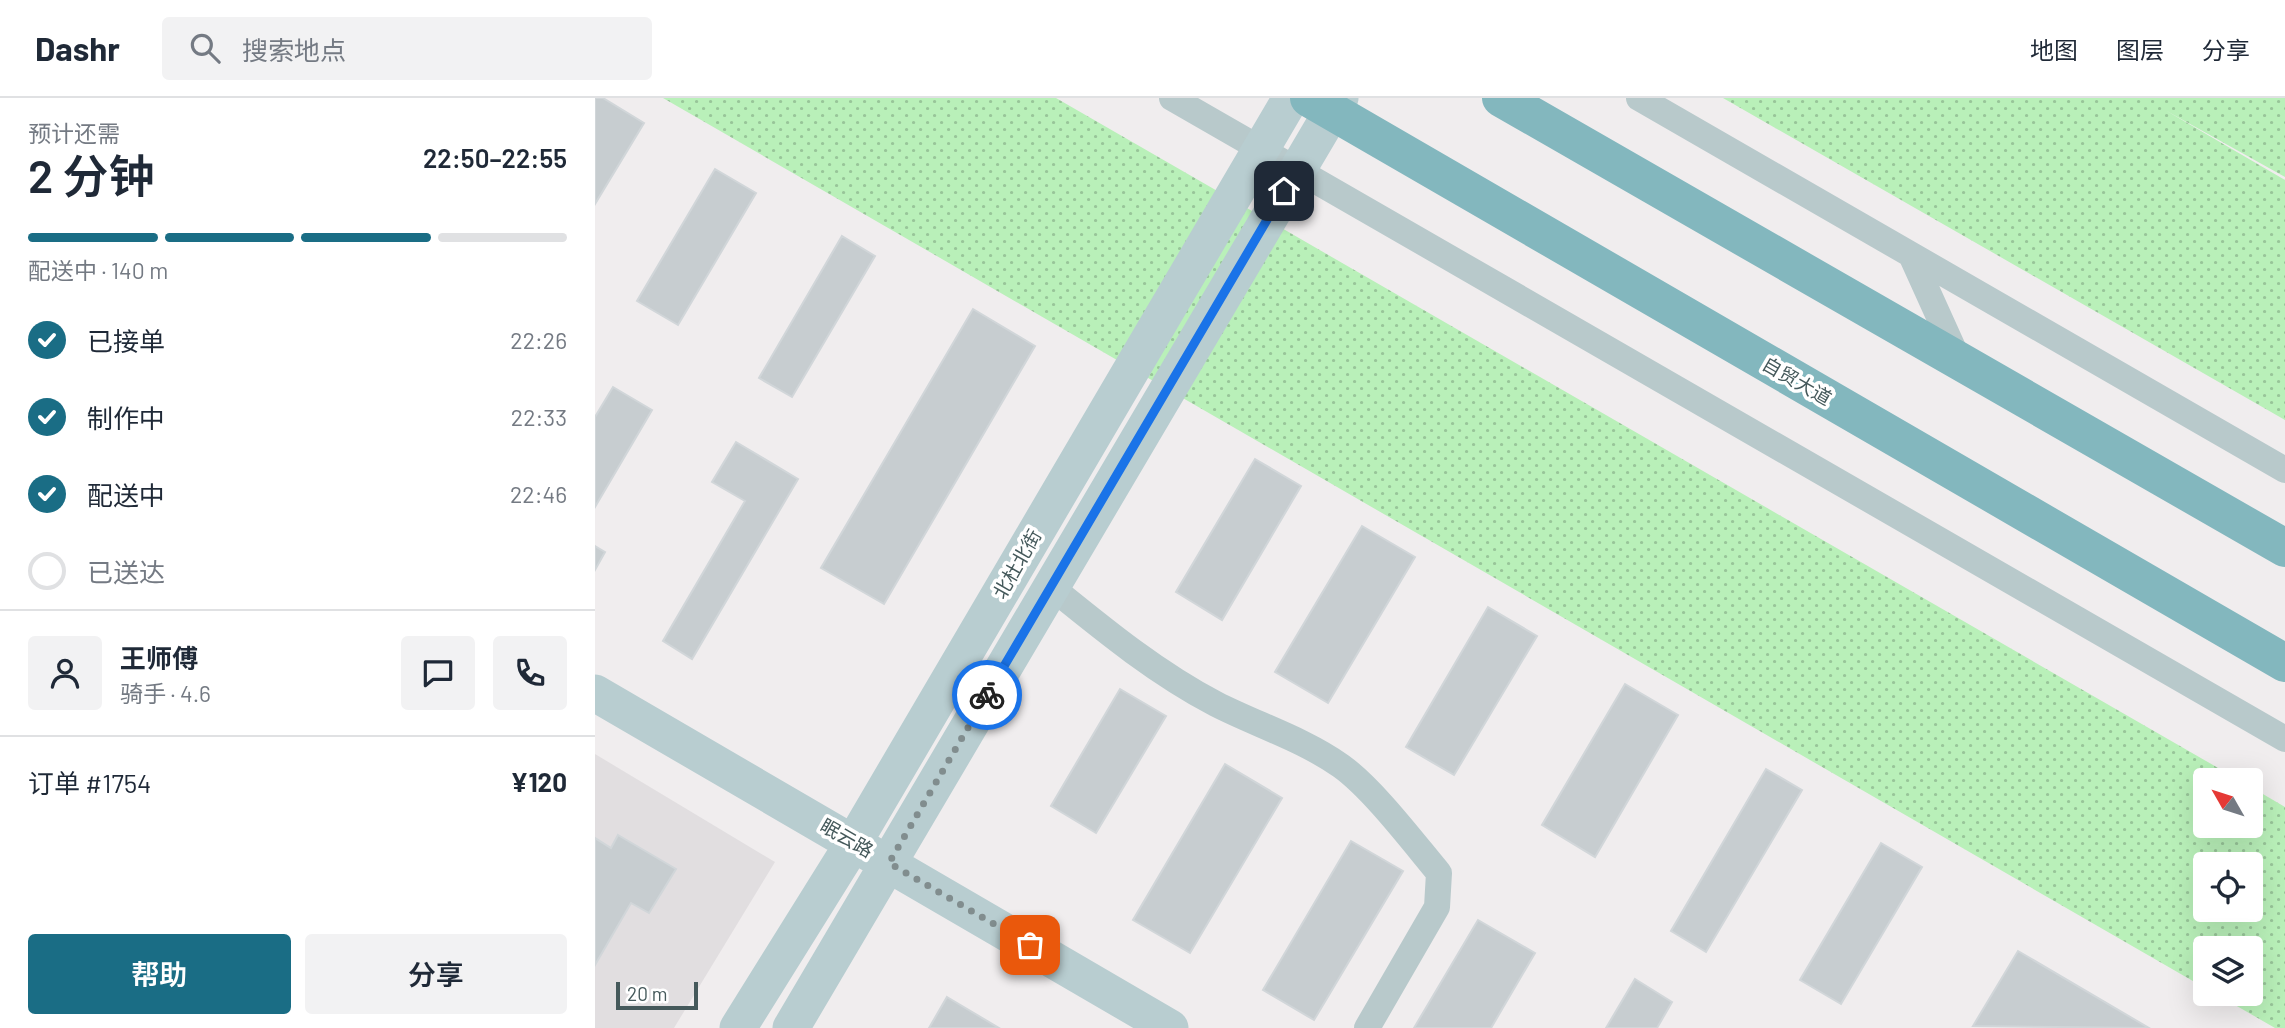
<!DOCTYPE html>
<html lang="zh">
<meta charset="utf-8">
<style>
body{margin:0;font-family:Barlow,"Noto Sans SC",sans-serif;background:#f2f2f3;color:#1f2937;height:100vh;display:flex;flex-direction:column;font-size:26px;white-space:nowrap}
*{box-sizing:border-box;margin:0}
p{font-size:23px;color:#747a83}
.icon{flex:none;width:38px;height:38px;fill:none;stroke:currentColor;stroke-width:2;stroke-linecap:round;stroke-linejoin:round}
.map{position:relative;flex:1;overflow:hidden}
.side{display:flex;flex-direction:column;background:#fff;width:595px}
.side>*{flex:none}
.needle{width:46px;rotate:309deg}
.tools{position:absolute;left:1598px;top:670px;display:grid;gap:14px}
.tools a{display:grid;place-items:center;width:70px;height:70px;border-radius:7px;background:#fff;box-shadow:0 7px 28px #0002;font-size:35px}
.scale{position:absolute;left:21px;bottom:18px;width:82px;box-sizing:border-box;padding-left:7px;border:4px solid #45595b;border-top:0;font-size:19px;line-height:24px;white-space:nowrap;color:#45595b;-webkit-text-stroke:5px #fff;paint-order:stroke}
.pin{position:absolute;display:grid;place-items:center;width:60px;height:60px;color:#fff;margin:-30px;border-radius:14px;box-shadow:0 4px 10px #0006}
.courier{position:absolute;display:grid;place-items:center;width:70px;height:70px;margin:-35px;border:5px solid #1a73e8;border-radius:50%;background:#fff;color:#222;box-shadow:0 2px 9px #0007}
.head em{font-style:normal;font-weight:600}
.head div{display:flex;flex-direction:column-reverse}
.head{display:flex;align-items:center;justify-content:space-between;height:119px;padding:0 28px}
h1{font-size:46px;font-weight:600;line-height:52px}
.bar{display:grid;grid-template-columns:repeat(4,1fr);gap:10px 7px;align-content:center;height:84px;padding:0 28px}
.bar i{height:9px;border-radius:5px;background:#e0e1e3}
.bar .current{background:#1a6d85}
.bar p{grid-column:span 4}
.line{display:flex;align-items:center;gap:18px;padding:0 28px;border-top:2px solid #e0e1e3}
.line div{flex:1}
.round{display:grid;place-items:center;flex:none;width:74px;height:74px;border-radius:7px;background:#f2f2f3}
ol{padding:0 28px;list-style:none}
li{display:flex;align-items:center;gap:21px;height:77px}
li p{margin-inline-start:auto}
li .icon{padding:7px;border-radius:50%;background:#1a6d85;color:#fff;stroke-width:4}
li:last-child{color:#747a83}
li i{width:38px;height:38px;border:4px solid #e0e1e3;border-radius:50%}
.action{display:flex;gap:14px;margin-top:auto;padding:14px 28px}
.action a{flex:1;height:80px;border-radius:7px;background:#1a6d85;color:#fff;font-size:28px;font-weight:600;line-height:80px;text-align:center}
.action a+a{background:#f2f2f3;color:#1f2937}
header{display:flex;align-items:center;gap:42px;box-sizing:border-box;height:98px;padding:0 35px;background:#fff;border-bottom:2px solid #e0e1e3}
header strong{font-size:33px}
nav{display:flex;gap:38px;margin-inline-start:auto;font-size:24px}
.search{width:490px;height:63px;background:#f2f2f3;display:flex;align-items:center;gap:18px;box-sizing:border-box;padding:0 24px;border-radius:7px;color:#747a83;font-size:26px}
main{display:flex;flex:1;min-height:0}
.map>svg:first-child{display:block}
.education{fill:#e1dee0}
.grass{fill:url(#grass-dots);fill-rule:evenodd}
.building{fill:#c7cdd0;stroke:#d1d6d9;stroke-width:2}
.lines{fill:none;stroke-linecap:round;stroke-linejoin:round}
.street{stroke:#b8c9cb;stroke-width:26}
.secondary{stroke:#b8cdd0;stroke-width:37}
.highway{stroke:#83b7be;stroke-width:38}
.done{stroke:#818d8e;stroke-width:7;stroke-dasharray:0 12.6}
.route{stroke:#1a73e8;stroke-width:9}
.labels{text-anchor:middle;stroke-width:7;stroke-linejoin:round;paint-order:stroke}
.street-label{font-size:19px;fill:#45595b;stroke:#fff}
</style>
<header>
<strong>Dashr</strong>
<div class="search"><svg class="icon" aria-label="search" viewBox="0 0 24 24"><circle cx="10" cy="10" r="6"/><path d="M15 15l6 6"/></svg>搜索地点</div>
<nav><a>地图</a><a>图层</a><a>分享</a></nav>
</header>
<main>
<section class="side">
<div class="head"><div><h1>2 分钟</h1><p>预计还需</p></div><em>22:50–22:55</em></div>
<div class="bar"><i class="current"></i><i class="current"></i><i class="current"></i><i></i><p>配送中 · 140 m</p></div>
<ol>
<li><svg class="icon" aria-label="check" viewBox="0 0 24 24"><path d="M5 12l5 5 9-10"/></svg>已接单<p>22:26</p></li>
<li><svg class="icon" aria-label="check" viewBox="0 0 24 24"><path d="M5 12l5 5 9-10"/></svg>制作中<p>22:33</p></li>
<li><svg class="icon" aria-label="check" viewBox="0 0 24 24"><path d="M5 12l5 5 9-10"/></svg>配送中<p>22:46</p></li>
<li><i></i>已送达</li>
</ol>
<div class="line" style="height:126px"><a class="round"><svg class="icon" aria-label="person" viewBox="0 0 24 24"><circle cx="12" cy="8" r="4"/><path d="M4 21q1-7 8-7t8 7"/></svg></a><div><b>王师傅</b><p>骑手 · 4.6</p></div><a class="round"><svg class="icon" aria-label="chat" viewBox="0 0 24 24"><path d="M4 5h16v11H9l-5 4z"/></svg></a><a class="round"><svg class="icon" aria-label="phone" viewBox="0 0 24 24"><path d="M5 4h4l2 5-3 2q2 4 5 5l2-3 5 2v4C11 20 4 13 5 4z"/></svg></a></div>
<div class="line" style="height:91px"><div>订单 #1754</div><b>¥120</b></div>
<div class="action"><a>帮助</a><a>分享</a></div>
</section>
<div class="map">
<svg width="1690" height="930" viewBox="0 0 1690 930">
<defs>
<pattern id="grass-dots" width="8" height="8" patternUnits="userSpaceOnUse" patternTransform="scale(1.75)"><rect width="8" height="8" fill="#b9f0b9"/><path d="M2 2h.1M6 6h.1" fill="none" stroke="#98c599" stroke-width="1.8" stroke-linecap="round"/></pattern>
</defs>
<rect width="100%" height="100%" fill="#f0edee"/>
<!-- education -->
<path class="education" d="M0 656 180 764 79 930H0Z"/>
<!-- grass -->
<path class="grass" d="M68 0H461L1644 682H1610V728H1656V689L1690 709V930H1680L1621 896H1656V850H1610V890ZM1610 766H1656V812H1610Z
M1128 0H1690V79L1570 12 1690 82V322Z"/>
<!-- building -->
<path class="building" d="M0 0H8L49 25 0 106Z
M120 71 161 95 83 227 42 203Z
M247 138 280 158 197 299 164 280Z
M378 211 440 248 289 506 226 470Z
M18 289 57 312 0 409V319Z
M141 344 203 381 97 561 68 543 150 403 117 384Z
M660 361 706 388 627 522 581 494Z
M767 428 820 459 733 605 680 574Z
M0 448 10 454 0 472Z
M893 509 942 538 859 677 811 649Z
M1030 586 1083 617 1000 759 947 727Z
M525 591 571 618 501 735 456 708Z
M630 666 687 700 595 855 538 822Z
M1171 671 1207 692 1111 854 1076 833Z
M23 737 81 771 54 815 36 805 0 867V740L16 750Z
M756 743 808 773 719 922 668 892Z
M1286 745 1327 769 1246 906 1205 882Z
M883 822 940 855 896 930H819Z
M1423 853 1554 930 1378 928Z
M1040 881 1077 904 1062 930H1011Z
M352 899 404 930H334Z"/>
<g class="lines">
<!-- street -->
<path class="street" d="M577 0 1690 641
M1044 0 1690 372
M1316 157 1364 263
M455 488C508 531 560 574 621 606 662 627 708 641 746 668 778 691 818 744 844 775L842 809 772 930"/>
<!-- secondary -->
<path class="secondary" d="M0 595 575 930
M143 930 259 744 696 0
M196 930 745 0"/>
<!-- highway -->
<path class="highway" d="M714 0 1690 565
M906 0 1690 450"/>
</g>
<g class="lines">
<!-- done -->
<path class="done" d="M392 597 294 765 435 847"/>
<!-- route -->
<path class="route" d="M392 597 689 93"/>
</g>
<g class="labels">
<!-- street labels -->
<g class="street-label">
<text transform="translate(1202 283) rotate(30)" y="7">自贸大道</text>
<text transform="translate(422 466) rotate(-60)" y="7">北杜北街</text>
<text transform="translate(252 740) rotate(30)" y="7">眠云路</text>
</g>
</g>
</svg>
<div class="tools">
<a><svg class="needle" viewBox="-14 -14 28 28"><path d="M0-13l5 13h-10z" fill="#e53935"/><path d="M0 13l5-13h-10z" fill="#747a83"/></svg></a>
<a><svg class="icon" aria-label="locate" viewBox="0 0 24 24"><circle cx="12" cy="12" r="6"/><path d="M12 2v4M12 18v4M2 12h4M18 12h4"/></svg></a>
<a><svg class="icon" aria-label="layers" viewBox="0 0 24 24"><path d="M12 4l9 5-9 5-9-5zM3 14l9 5 9-5"/></svg></a>
</div>
<div class="scale">20 m</div>
<div class="pin" style="left:435px;top:847px;background:#ea580c"><svg class="icon" aria-label="bag" viewBox="0 0 24 24"><path d="M5 8h14l-1 12H6zM9 8a3 3 0 0 1 6 0"/></svg></div>
<div class="pin" style="left:689px;top:93px;background:#1f2937"><svg class="icon" aria-label="home" viewBox="0 0 24 24"><path d="M3 11l9-7 9 7M6 9v11h12V9"/></svg></div>
<div class="courier" style="left:392px;top:597px"><svg class="icon" aria-label="bike" viewBox="0 0 24 24"><circle cx="6" cy="16" r="4"/><circle cx="18" cy="16" r="4"/><path d="M6 16l4-8h5l3 8M10 8l3 8H6M13 5h3"/></svg></div>
</div>
</main>
